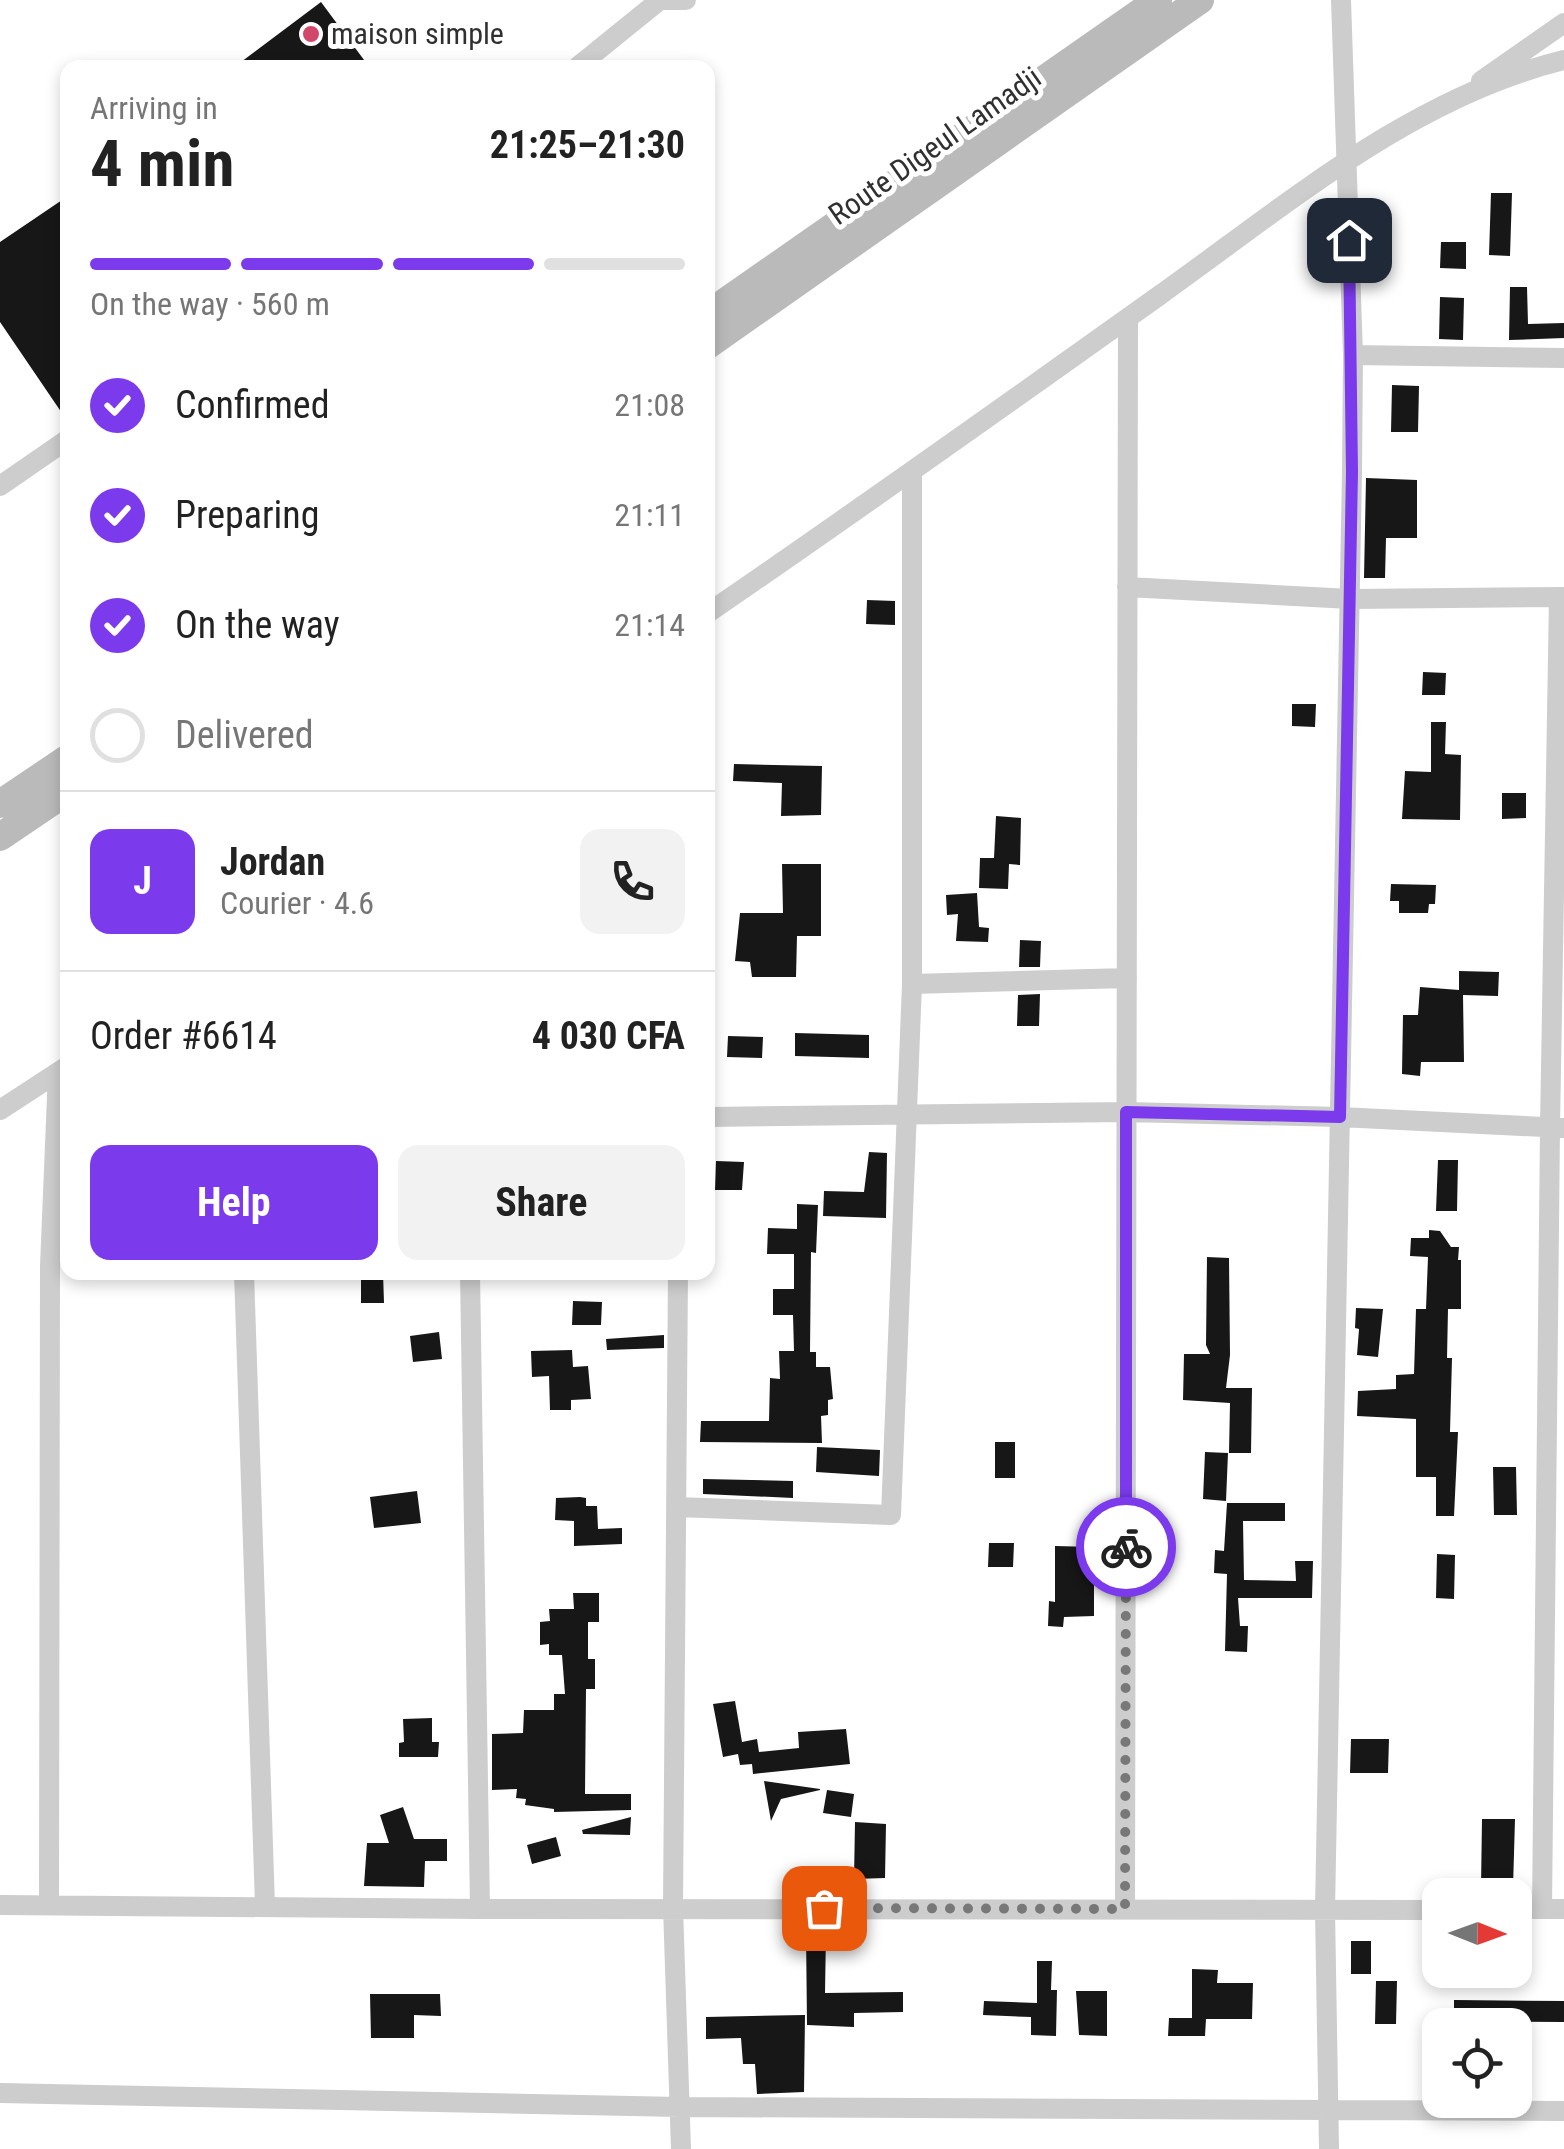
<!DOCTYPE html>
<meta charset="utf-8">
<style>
body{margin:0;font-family:"Roboto Condensed",sans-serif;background:#f2f2f2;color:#222;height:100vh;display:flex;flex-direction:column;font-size:38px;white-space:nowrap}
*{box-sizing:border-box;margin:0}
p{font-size:32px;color:#767676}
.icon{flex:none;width:55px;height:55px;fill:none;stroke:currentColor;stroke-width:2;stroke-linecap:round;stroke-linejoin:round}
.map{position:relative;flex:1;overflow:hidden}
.details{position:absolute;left:60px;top:60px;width:655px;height:1220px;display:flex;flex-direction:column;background:#fff;border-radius:20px;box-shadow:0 5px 15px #0003}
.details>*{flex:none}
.needle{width:65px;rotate:91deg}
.buttons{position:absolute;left:1422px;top:1878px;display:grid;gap:20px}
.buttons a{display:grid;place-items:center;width:110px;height:110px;border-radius:20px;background:#fff;box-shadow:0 5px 15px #0003;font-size:50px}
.pin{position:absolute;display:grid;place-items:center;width:85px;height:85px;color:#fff;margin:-42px;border-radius:20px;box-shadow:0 5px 15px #0006}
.courier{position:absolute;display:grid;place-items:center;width:100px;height:100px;margin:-50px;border:8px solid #7c3aed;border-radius:50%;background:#fff;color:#222;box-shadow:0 2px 12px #0007}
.overview em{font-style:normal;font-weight:700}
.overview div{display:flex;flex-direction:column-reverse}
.overview{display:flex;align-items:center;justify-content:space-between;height:170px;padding:0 30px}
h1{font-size:65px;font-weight:700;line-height:75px}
.bar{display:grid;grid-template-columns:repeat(4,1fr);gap:15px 10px;align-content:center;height:120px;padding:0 30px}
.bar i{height:12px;border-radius:8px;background:#e0e0e0}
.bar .selected{background:#7c3aed}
.bar p{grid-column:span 4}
.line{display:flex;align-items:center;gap:25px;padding:0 30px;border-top:2px solid #e0e0e0}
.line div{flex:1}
.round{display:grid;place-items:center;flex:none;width:105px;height:105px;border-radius:20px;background:#f2f2f2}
ol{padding:0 30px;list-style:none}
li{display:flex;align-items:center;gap:30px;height:110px}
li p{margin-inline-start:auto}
li .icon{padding:10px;border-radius:50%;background:#7c3aed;color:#fff;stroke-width:4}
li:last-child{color:#767676}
li i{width:55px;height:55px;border:5px solid #e0e0e0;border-radius:50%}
.button{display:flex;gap:20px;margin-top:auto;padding:20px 30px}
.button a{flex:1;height:115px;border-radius:20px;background:#7c3aed;color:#fff;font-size:40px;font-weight:700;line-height:115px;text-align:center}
.button a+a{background:#f2f2f2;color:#222}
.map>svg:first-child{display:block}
.building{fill:#171717}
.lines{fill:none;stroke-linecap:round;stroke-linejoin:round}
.minor{stroke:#cdcdcd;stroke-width:20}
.secondary{stroke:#bababa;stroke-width:28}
.done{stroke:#787878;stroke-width:10;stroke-dasharray:0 18}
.route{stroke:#7c3aed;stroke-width:12}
.poi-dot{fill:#d3466c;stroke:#fff;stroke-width:4}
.labels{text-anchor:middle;stroke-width:10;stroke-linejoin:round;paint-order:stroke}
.poi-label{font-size:30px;fill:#303030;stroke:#fff;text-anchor:start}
.street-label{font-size:30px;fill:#303030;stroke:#fff}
</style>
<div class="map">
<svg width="1564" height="2149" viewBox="0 0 1564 2149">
<rect width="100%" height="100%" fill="#fff"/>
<!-- building -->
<path class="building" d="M321 2 370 68H233Z
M1491 193H1512L1510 256 1489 255Z
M68 196V422L0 322V242Z
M1441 242H1466V269L1440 268Z
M1510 287H1527L1528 324 1564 323V338L1509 340Z
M1440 297 1464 298 1463 340 1439 339Z
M1392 385 1419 386 1418 432H1391Z
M1366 478 1417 480V538H1386L1385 578H1364Z
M867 600 895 601V625L866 624Z
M1423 672 1446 673 1445 695H1422Z
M1292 704H1316L1315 727 1292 726Z
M1431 722H1446L1445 754 1461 755 1460 820 1402 819 1405 771 1431 772Z
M734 764 822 766 821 815 781 816 782 783 733 781Z
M1502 793H1526V818L1502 819Z
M996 816 1021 818 1020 865 1009 864 1008 889 979 888 980 858H994Z
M782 864H821V936H797L796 977H752L750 962 735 961 740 913H783Z
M1391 884 1436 885 1435 904H1429L1428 913H1399V901H1390Z
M977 893 979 927 989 928 988 942 956 941 958 914 947 915 946 895Z
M1020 940 1041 941 1040 967H1019Z
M1459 971 1499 972 1498 996 1463 995 1464 1062H1421L1420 1076 1402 1074 1403 1015H1418L1420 987 1459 990Z
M1040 994 1039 1026H1017L1018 995Z
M795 1033 869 1035V1058L795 1056Z
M728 1036 763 1037 762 1058 727 1057Z
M869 1152 887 1153 886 1218 823 1216 824 1191 864 1192Z
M1438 1160H1458L1457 1211H1436Z
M716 1161 744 1162 742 1190H715Z
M797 1204 818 1205 816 1253 811 1252 810 1352H816V1367H830L833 1399 828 1400V1415L821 1416 822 1443 700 1442 701 1421H769L770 1378 780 1379 779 1351H794L793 1315H773V1289H794V1254H767L768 1228 797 1229Z
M1429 1230 1440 1231 1451 1247H1459L1458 1260H1461V1309H1448L1447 1358H1452L1450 1432H1458L1454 1516H1436V1477H1416V1419L1357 1416 1358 1391 1396 1389V1375L1414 1374 1416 1309H1426L1428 1257 1410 1256 1411 1238H1429Z
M1207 1257 1229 1258 1230 1355 1226 1388H1252L1251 1453H1229L1230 1403 1183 1400 1184 1354H1210L1206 1345Z
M361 1272H383L384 1303H361Z
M573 1301 602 1302 601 1325H572Z
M1356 1308 1383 1309 1378 1357 1357 1355 1359 1329 1355 1328Z
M439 1332 442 1359 413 1362 410 1336Z
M664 1335V1348L607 1350 606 1339Z
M572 1350 573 1367 588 1366 591 1399 571 1400V1410H550L549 1376 532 1377 531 1351Z
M995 1442H1015V1478H995Z
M817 1447 880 1450 879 1476 816 1472Z
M1205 1452 1228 1453 1226 1501 1203 1499Z
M1493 1467H1516L1517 1515H1494Z
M703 1479 793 1481V1498L703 1494Z
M417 1491 421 1523 374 1528 370 1497Z
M580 1497 586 1498V1506H597L598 1529 622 1528V1544L574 1546V1521L555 1520 556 1498Z
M1227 1503H1285V1521H1243L1244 1580 1296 1581 1295 1561H1313L1312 1598H1238L1240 1626H1248L1247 1652 1225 1651 1227 1574 1214 1573 1215 1550 1224 1551Z
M989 1543H1014L1013 1567H988Z
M1055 1546 1094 1547V1616L1064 1617 1063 1627 1048 1626 1049 1601 1055 1602Z
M1437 1554 1455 1555 1454 1599 1436 1598Z
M573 1593H599V1622H588V1659H595V1689H586L585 1794H631V1810L554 1812V1809L525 1805 526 1799 516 1798 517 1789 492 1790V1734L523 1733 524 1710H554V1694H565L562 1655H549V1644L540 1645V1622L550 1621 549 1609H574Z
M735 1701 742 1742 757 1739 759 1752 799 1748 798 1732 846 1729 850 1764 753 1774 752 1764 740 1765 738 1754 723 1757 713 1704Z
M432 1718V1742H439L438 1757H399V1743L404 1742 403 1719Z
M1351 1739H1389L1388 1773H1350Z
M764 1781 820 1789V1790L781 1799 771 1821Z
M827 1790 854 1794 851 1817 823 1813Z
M403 1807 414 1839H447V1861H425L424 1887 364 1886 367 1843H389L380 1815Z
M631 1817 630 1835 583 1834 582 1830Z
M1482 1819H1515L1513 1888 1481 1887Z
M855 1822 886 1824 885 1878 854 1879Z
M556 1837 561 1856 532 1864 527 1845Z
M806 1931 826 1932 825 1993 903 1992V2012L854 2013V2027L807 2025Z
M1351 1941H1371V1974H1351Z
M1037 1961H1052L1051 1990H1057L1056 2036 1031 2035V2017L983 2015 984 2001 1037 2003Z
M1192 1969 1218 1970 1217 1983H1253L1252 2019H1206L1205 2036H1168L1169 2018H1192Z
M1376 1981H1397L1396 2024H1375Z
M1076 1991H1107V2036L1079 2035Z
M370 1994H440L441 2016 414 2015V2038H371Z
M1454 2000 1564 2001V2022L1454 2021Z
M805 2015 804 2092 757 2094 755 2064H743L741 2038 706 2039V2017Z"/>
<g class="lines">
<!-- minor -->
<path class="minor" d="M659 0H686
M576 68 660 0
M1481 81 1564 23
M1353 355 1564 358
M0 486 68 439
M1127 587 1350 599 1564 597
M708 613C860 509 1010 402 1160 295 1285 206 1412 97 1564 60
M912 984 1127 978
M0 1110 66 1067
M708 1117 1126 1112 1340 1117 1564 1128
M244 1272 265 1906
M470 1272 480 1909
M678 1272 673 1907 681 2149
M677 1507 891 1515 912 984V473
M0 1905 480 1909 1440 1910
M49 1905 50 1266 58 1072
M1125 1909 1128 318
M1515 1909H1564
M1542 1909 1550 1128 1559 597
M0 2093 680 2107 1564 2111
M1329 2149 1325 1910 1352 472 1353 355 1341 0"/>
<!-- secondary -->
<path class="secondary" d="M708 314 1158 0
M708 345 1200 0
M0 804 68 758
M0 837 68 791"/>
</g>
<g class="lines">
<!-- done -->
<path class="done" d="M824 1908 1125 1909 1126 1547"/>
<!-- route -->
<path class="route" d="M1126 1547V1112L1340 1117 1352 472 1349 240"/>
</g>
<!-- markers -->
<circle class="poi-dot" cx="311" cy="34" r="10"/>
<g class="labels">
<!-- poi labels -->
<g class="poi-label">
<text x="331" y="44">maison simple</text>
</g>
<!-- street labels -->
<g class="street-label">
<text transform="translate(935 146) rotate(-35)" y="10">Route Digeul Lamadji</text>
</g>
</g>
</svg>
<div class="buttons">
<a><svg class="needle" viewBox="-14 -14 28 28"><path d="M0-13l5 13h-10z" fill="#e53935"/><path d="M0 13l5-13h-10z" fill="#767676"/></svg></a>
<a><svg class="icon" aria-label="locate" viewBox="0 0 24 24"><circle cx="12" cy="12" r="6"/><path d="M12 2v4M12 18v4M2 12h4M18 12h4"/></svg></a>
</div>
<div class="pin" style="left:824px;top:1908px;background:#ea580c"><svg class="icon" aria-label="bag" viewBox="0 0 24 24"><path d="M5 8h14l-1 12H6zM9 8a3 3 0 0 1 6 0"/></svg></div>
<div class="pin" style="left:1349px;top:240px;background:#1f2937"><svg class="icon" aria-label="home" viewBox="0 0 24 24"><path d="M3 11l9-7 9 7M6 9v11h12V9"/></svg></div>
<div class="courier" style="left:1126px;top:1547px"><svg class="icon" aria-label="bike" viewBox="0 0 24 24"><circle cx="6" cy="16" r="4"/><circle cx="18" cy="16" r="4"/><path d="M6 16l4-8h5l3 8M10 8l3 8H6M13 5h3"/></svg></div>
<section class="details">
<div class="overview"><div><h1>4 min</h1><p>Arriving in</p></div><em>21:25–21:30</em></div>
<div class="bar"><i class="selected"></i><i class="selected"></i><i class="selected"></i><i></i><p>On the way · 560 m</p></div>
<ol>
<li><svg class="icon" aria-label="check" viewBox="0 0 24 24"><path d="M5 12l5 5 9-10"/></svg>Confirmed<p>21:08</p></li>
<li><svg class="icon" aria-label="check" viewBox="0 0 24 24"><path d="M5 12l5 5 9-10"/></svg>Preparing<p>21:11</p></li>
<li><svg class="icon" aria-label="check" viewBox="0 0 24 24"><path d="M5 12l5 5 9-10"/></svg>On the way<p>21:14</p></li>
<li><i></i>Delivered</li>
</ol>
<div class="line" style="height:180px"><b class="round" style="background:#7c3aed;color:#fff">J</b><div><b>Jordan</b><p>Courier · 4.6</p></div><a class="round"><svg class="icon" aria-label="phone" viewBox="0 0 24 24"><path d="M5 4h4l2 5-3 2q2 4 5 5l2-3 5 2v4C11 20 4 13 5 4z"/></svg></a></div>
<div class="line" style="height:130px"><div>Order #6614</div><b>4 030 CFA</b></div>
<div class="button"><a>Help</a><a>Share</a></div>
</section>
</div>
